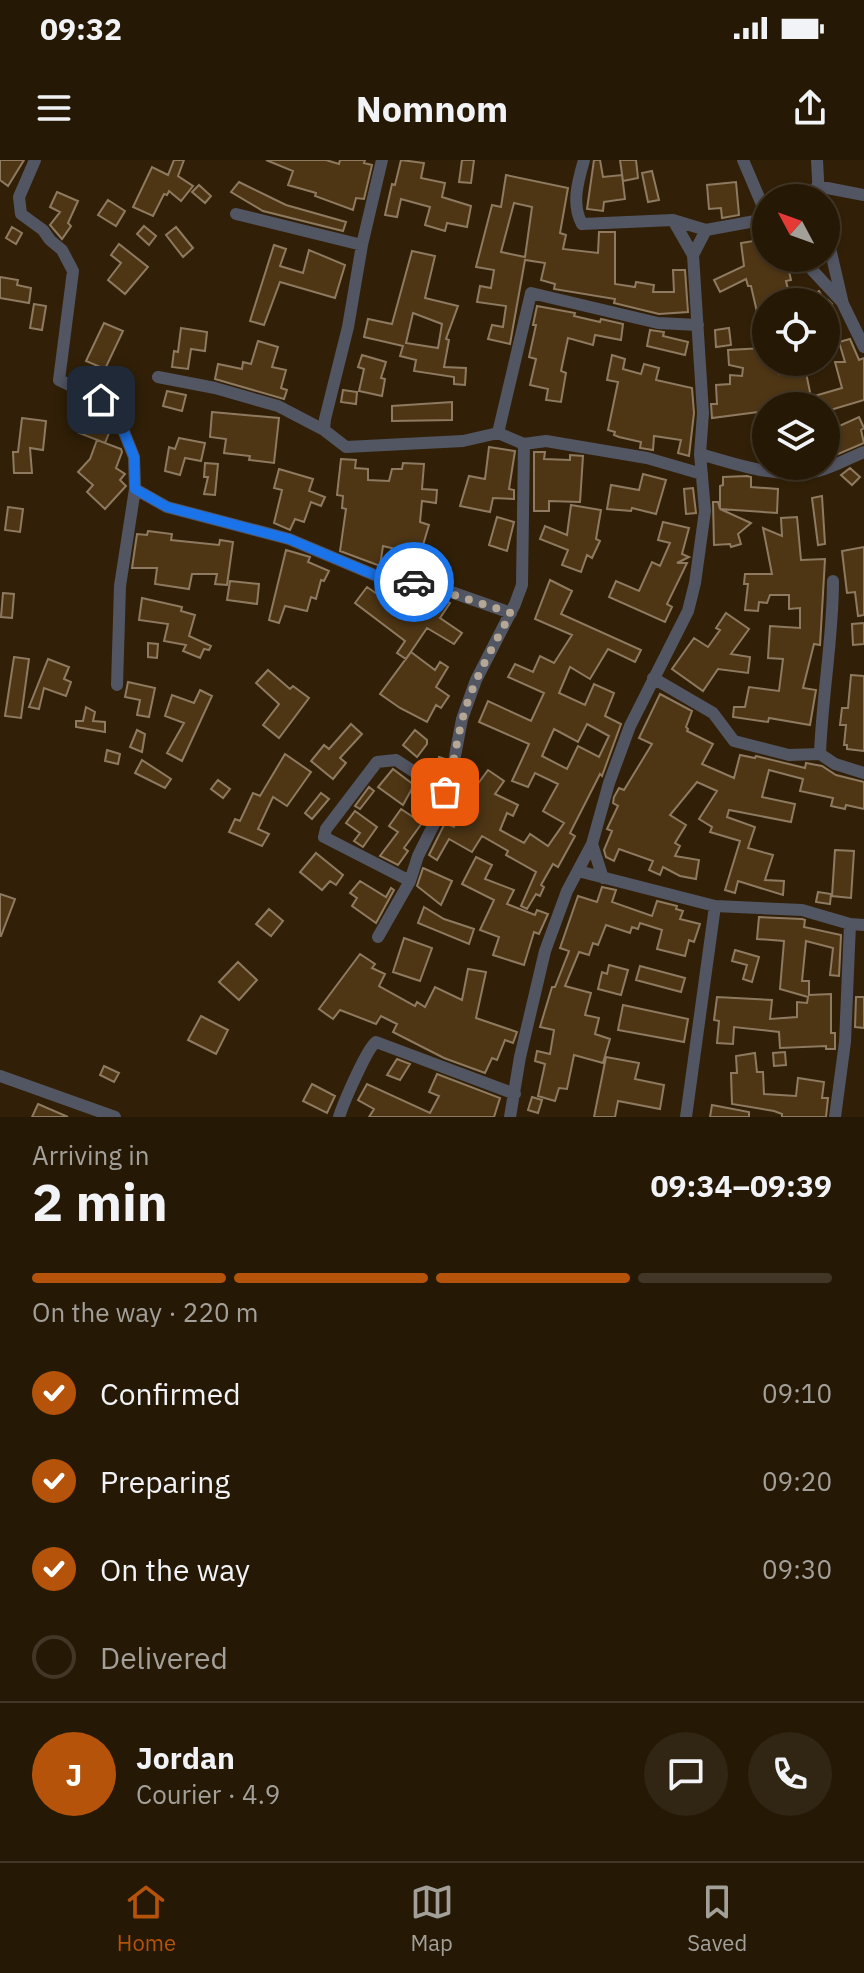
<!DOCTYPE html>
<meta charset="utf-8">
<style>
body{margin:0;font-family:"IBM Plex Sans",sans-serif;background:#312513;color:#f1f3f6;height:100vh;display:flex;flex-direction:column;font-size:30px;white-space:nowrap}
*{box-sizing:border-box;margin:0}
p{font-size:26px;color:#a3a09a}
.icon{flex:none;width:44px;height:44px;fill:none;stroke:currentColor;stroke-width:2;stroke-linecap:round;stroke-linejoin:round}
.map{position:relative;height:957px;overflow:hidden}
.sheet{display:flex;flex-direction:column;background:#251805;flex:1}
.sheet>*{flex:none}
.needle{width:52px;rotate:311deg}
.fabs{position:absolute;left:752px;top:24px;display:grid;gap:16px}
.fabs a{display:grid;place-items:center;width:88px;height:88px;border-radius:50%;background:#251805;box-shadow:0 2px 6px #0004,0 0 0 2px #423727;font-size:40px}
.pin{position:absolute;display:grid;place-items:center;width:68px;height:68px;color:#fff;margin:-34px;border-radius:16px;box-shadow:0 4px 12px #0006}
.courier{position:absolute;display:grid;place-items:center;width:80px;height:80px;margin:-40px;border:6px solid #1a73e8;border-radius:50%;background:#fff;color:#222;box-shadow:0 2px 10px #0007}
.summary em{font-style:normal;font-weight:800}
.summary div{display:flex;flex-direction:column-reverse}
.summary{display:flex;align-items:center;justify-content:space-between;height:136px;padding:0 32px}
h1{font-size:52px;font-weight:800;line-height:60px}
.bar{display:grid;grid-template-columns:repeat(4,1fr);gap:12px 8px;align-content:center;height:96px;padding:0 32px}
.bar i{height:10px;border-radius:6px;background:#423727}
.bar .on{background:#b45309}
.bar p{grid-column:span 4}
.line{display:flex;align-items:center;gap:20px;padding:0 32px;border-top:2px solid #423727}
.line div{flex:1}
.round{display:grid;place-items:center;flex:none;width:84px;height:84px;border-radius:42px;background:#312513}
ol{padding:0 32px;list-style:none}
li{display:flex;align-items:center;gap:24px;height:88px}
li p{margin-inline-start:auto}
li .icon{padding:8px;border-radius:50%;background:#b45309;color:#fff;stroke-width:4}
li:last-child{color:#a3a09a}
li i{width:44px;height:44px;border:4px solid #423727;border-radius:50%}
.status{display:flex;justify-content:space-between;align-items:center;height:56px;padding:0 40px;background:#251805;direction:ltr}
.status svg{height:22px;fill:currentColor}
header{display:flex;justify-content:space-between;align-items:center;height:104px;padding:0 32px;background:#251805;font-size:36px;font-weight:800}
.tabs{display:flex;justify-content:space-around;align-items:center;height:112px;border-top:2px solid #423727;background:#251805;font-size:22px;color:#a3a09a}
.tabs a{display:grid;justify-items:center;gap:4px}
.tabs .on{color:#b45309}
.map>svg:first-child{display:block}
.building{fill:#4e3615;stroke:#8e7a60;stroke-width:2;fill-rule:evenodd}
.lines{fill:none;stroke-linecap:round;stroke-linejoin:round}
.street{stroke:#525562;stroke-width:12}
.done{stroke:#b5a795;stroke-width:8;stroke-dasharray:0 14.4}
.route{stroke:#1a73e8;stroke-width:10}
</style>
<div class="status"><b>09:32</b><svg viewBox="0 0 49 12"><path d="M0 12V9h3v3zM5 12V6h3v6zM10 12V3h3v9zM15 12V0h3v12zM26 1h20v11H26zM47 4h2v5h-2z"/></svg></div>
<header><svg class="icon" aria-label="menu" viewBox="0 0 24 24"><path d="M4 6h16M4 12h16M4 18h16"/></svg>Nomnom<svg class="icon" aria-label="share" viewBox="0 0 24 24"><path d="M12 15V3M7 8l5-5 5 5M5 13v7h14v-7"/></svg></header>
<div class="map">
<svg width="864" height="957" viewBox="0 0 864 957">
<rect width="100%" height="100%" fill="#312007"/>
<!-- building -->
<path class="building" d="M0 0H24L8 26 0 20Z
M174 0H184L178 16 193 26 181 41 169 31 167 35 164 34 153 56 133 47 152 7 168 15Z
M266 0H326L339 4 340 0H365L364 3 372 5 364 39 356 38 353 50 315 36 316 33 288 25 293 11Z
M401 0 424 3 421 18 445 23 442 37 471 46 467 67 447 63 445 71 425 65 430 47 401 39 397 57 385 55 392 24 395 25Z
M462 0H474L471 23 459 22Z
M594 0H600L603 17 622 15 625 39 604 42 603 51 587 49Z
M620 0H636L638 18 623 21Z
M652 11 659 40 648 42 642 13Z
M506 15 568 28 560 73 566 75 563 89 598 93 599 72H615V124L635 127 636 122 654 125 653 132H674L673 110H685L688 152 659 154 614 143 615 139 554 129 555 124 541 120 545 103 525 100 510 184 488 179 492 165 503 167 506 146 477 142 480 126 491 128 494 110 476 107 492 45 501 47ZM514 43 532 47 525 97 501 92Z
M239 22 286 45 346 62 343 71 263 51 231 32Z
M736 22 739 55 722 58 721 48 709 49 707 25Z
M199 25 211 36 205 43 192 32Z
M57 32 78 41 68 63 71 66 62 79 50 65 60 52 50 47Z
M108 40 125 51 116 66 98 55Z
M144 66 156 76 149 85 137 74Z
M12 67 22 73 16 84 6 78Z
M176 67 193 88 183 97 166 75Z
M766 79V98H786L791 120 786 121 789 133 771 138 772 142H766V174H762L751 126H748L746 119 720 132 714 120 744 106 741 83Z
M119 84 148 107 125 134 108 120 121 103 111 95Z
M274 85 286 89 280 106 303 113 309 90 345 105 335 138 280 122 264 165 250 161Z
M412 91 435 96 425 138 458 146 446 179 449 180 444 207 466 208 465 225 454 224V217L414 211 416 200 400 196 403 186 364 177 368 159 392 164ZM413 153 442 164 438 188 406 183Z
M0 117 18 120 17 125 31 128 29 143 0 138Z
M819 131 825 142H798Z
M828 140 832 144 838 176 826 178V141Z
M34 144 46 146 42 170 30 168Z
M537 146 575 153 574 156 600 162 601 159 623 164 621 180 595 175 593 185 568 178 561 211 566 213 561 242 546 240 548 229 530 225 536 199 529 197 536 165H533Z
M104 163 123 171 105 209 86 201Z
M181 168 207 172 205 191 191 189 188 209 172 207 174 191 178 192Z
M729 168 731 185 716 187 715 170Z
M650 170 664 172 663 176 688 182 685 195 647 186Z
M850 179 859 200 864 198V240L827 251 826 246H766V251L712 258 711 244H717L716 225 730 224V215L742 216 743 208 729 205 728 190 766 188V202H777L779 214 805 208 811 237 842 228 835 202H845L839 182Z
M258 181 278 187 272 207 286 210 281 228 287 230 284 239 215 219 218 204 242 209 243 202 251 204Z
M362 195 386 202 381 218 385 219 382 236 359 231 364 209 358 207Z
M612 195 625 199 623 209 641 214 644 204 659 208 656 220 692 228 694 253 689 296 678 293 681 280 654 276 653 290 640 288 641 282 619 277 614 275 615 272 608 270 618 222 607 220Z
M343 230 357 232 356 244 341 242Z
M167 231 186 235 182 251 163 246Z
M85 242 105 252 101 264 111 268 105 283 79 273 85 257 81 256Z
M452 242V260L392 261V246Z
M212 252 279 258 274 303 249 300 250 296 224 293 226 279 210 277Z
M859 257 864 268 861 270 864 283 836 295 826 272Z
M22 258 46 261 43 290 30 288 32 313H14L13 292H18Z
M179 278 205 283 201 301 185 298 180 315 165 311 169 287 175 289Z
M97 280 121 289 122 292 116 308 125 314 120 320 126 326 105 349 87 332 93 325 78 312 90 299Z
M489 287 515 291 509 329 514 330V339L493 338 490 352 460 346 469 316 485 319Z
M534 292H545L544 299 570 300V295L583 296 580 342 549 341V351H534Z
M341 299 356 300 355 308 368 309V320L389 321 392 309H402L403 303 424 304 422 329 437 330 436 343 422 341 420 362 429 365 420 395 383 386 380 406 340 391 346 349 342 348 343 336 337 335Z
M205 303 218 304 215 335 204 334 208 317H204Z
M850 308 860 317 852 325 841 315Z
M279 309 313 319 309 331 325 337 321 346 311 342 304 362 295 359 290 370 274 363 282 330 274 328Z
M643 314 666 320 656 354 632 348 631 351 607 349 611 325 639 330Z
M747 316 751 317V327L778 329 777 353 720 349 751 363 738 374 741 384 731 387 730 384 714 385 713 342H718L720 349V326L723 325V317Z
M693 328 696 353 686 354 684 329Z
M822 336 825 384 818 385 812 338Z
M571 345 601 350 596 379 600 381 592 398 587 395 581 412 562 405 568 390 540 379 545 366 567 375Z
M8 347 23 349 20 372 5 370Z
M497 357 514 362 507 391 489 385Z
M797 357 801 400 825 399 820 485 814 484 803 528 816 530 810 565 769 558 768 562 733 557 734 547H745L749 527 779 531 783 499 768 498 770 466 800 468V448L789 449V435H770L767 443 759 442 758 451 745 450 748 424H744L745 414H772L763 368 782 376 781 358Z
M663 362 689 368 682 394 689 397 677 403H687L667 444 672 447 665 462 609 437 616 421 639 431 652 402 660 406 670 383 658 380Z
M148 371 172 374 171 380 219 385 220 380 233 382 227 425 215 424 217 414H192L189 429 155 424 157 408H132L137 374 147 375Z
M864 387V455L858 456 855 432 847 433 842 391Z
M286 390 310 397 308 402 329 411 324 421 321 420 316 439 311 437 307 451 285 446 279 463 269 460Z
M550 420 572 431 561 454 641 490 635 502 608 489 590 519 570 507 559 533 585 545 594 524 614 533 605 556 621 564 602 616 600 614 570 673 575 676 558 707 553 704 541 725 544 727 540 736 536 734 527 749 521 746 536 712 506 695 508 691 482 676 472 692 449 679 437 700 429 695 445 663 454 667 470 622 477 625 488 610 504 621 495 634 518 645 513 656 507 653 500 670 524 683 530 674 548 686 564 663 543 651 558 624 535 613 528 627 512 621 529 584 479 562 488 541 531 561 544 533 508 517 515 504 533 512 540 496 554 503 572 475 535 459ZM587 564 609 576 599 597 578 586 567 609 542 596 554 569 578 582Z
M230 421 259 424 257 444 227 440Z
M367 427 396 447 400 440 408 445 416 432 443 439 450 443 440 458 462 473 454 484 427 468 406 499 397 493 405 481 355 443Z
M3 433 14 434 12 458 1 457Z
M142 438 182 447 181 451 195 455 189 476 211 486 209 490 204 489 200 498 183 491 186 485 164 481 168 464 139 460Z
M726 453 749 469 731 494 750 497 748 513 718 509 703 531 672 509 694 478 708 487 720 470 716 468Z
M864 463V484L853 485 852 464Z
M148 483 158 484 157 498 148 497Z
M411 492 435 510 440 502 448 507 436 527 449 536 441 548 436 545 427 562 400 548 380 534Z
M14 497 29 499 21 558 5 556Z
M48 499 69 507 64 519 71 522 66 536 44 528 39 549 29 547Z
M268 510 290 529 293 526 309 538 279 578 263 565 279 544 256 523Z
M851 515 864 516V591L847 589V585H844L846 565H840L842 548H848Z
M128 522 155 528 149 557 137 555 140 540 125 537Z
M200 530 212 536 182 601 167 593 184 563 165 556 172 535 194 543Z
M660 534 692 551 686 567 688 569 687 571 713 584 702 604 734 618 740 595 755 598 756 596 805 608 806 603 822 606 836 615 864 622V649L846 645 845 649 831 646 833 638 800 631 803 619 769 610 762 637 795 644 791 662 729 650 727 657 755 667 748 688 773 695 765 720 784 721 783 735 738 721 735 733 725 730 740 681 710 672 712 667 699 659 717 631 697 622 670 655 686 665 675 683 680 686 675 696 699 700 696 719 680 716 663 707 660 715 649 710 653 701 619 689 614 701 606 697 604 690 612 671 607 669 618 646 613 643 614 637 619 628 624 630 652 584 639 578Z
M86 547 95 552 93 561 105 562V572L76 567V561H83Z
M351 564 362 574 340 598 346 603 333 619 311 601 324 585 329 589Z
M137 570 145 574 142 592 130 587Z
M415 570 427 580V584L417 597 403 585Z
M107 590 120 594 118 604 105 601Z
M285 594 311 612 287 646 273 637 258 669 269 674 262 686 229 672 235 659 240 661 253 633 260 636Z
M439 597 445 599 440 618 434 614Z
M142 600 171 619 165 628 135 613Z
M393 609 414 625 403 645 378 627Z
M218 620 230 629 223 638 211 629Z
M369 627 374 631 360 649 355 646Z
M321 633 329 639 312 659 305 653Z
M401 649 422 663 404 688 408 691 398 705 380 696 398 672 389 666Z
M355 651 377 667 363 687 354 681 360 673 346 663Z
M835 690 854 691 851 738 832 736Z
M316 693 343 715 336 725 330 721 322 730 300 712Z
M476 697 492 705 485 719 514 730 507 744 535 755 537 750 548 754 539 774 534 772 524 805 493 795 499 777 480 770 494 740 462 724Z
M423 708 452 721 441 745 417 726Z
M360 721 386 737 391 728 394 730 376 763 352 746 357 738 350 733Z
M602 727 616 730 612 742 652 756 657 741 677 746 676 749 683 751 680 759 700 764 694 782 689 780 685 796 657 789 662 770 640 763 638 769 632 767 630 773 606 765 598 785 593 783 589 795 579 792 565 826 591 833 585 855 599 858 595 874 610 879 603 903 574 895 567 929 559 928 555 941 538 936 545 904 535 901 537 891 550 894 554 870 540 867 552 827H555L569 791 560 788 578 736 597 742Z
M818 732 831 734 830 744 816 742Z
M0 734 15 739 1 776H0Z
M424 747 444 759 474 769 469 784 418 763Z
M269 749 283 761 271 776 256 764Z
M759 757 802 759 805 760 804 767 841 775 839 816 830 815 833 788 806 781 802 821H809V835L831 834V873H835V889H826V886L780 888 779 872 734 867 733 884 717 883 719 861 714 860 717 837 772 840 770 859 797 857V842L807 843 808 837 780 829 784 781 757 779Z
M404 778 432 788 420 821 393 812Z
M735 790 759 797 752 822 743 819 747 805 732 801Z
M360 794 375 804 372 808 385 814 379 826 415 846 417 842 425 847 435 827 462 840 468 809 486 812 476 858 517 872 513 883 505 880 497 900 492 898 485 913 444 898 393 872 397 864 381 856 376 864 340 850 333 859 319 849Z
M238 802 257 820 239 840 219 822Z
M609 805 628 810 621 835 598 829 602 812 607 814Z
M640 806 685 818 681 832 636 820Z
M856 837H864V868L855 867Z
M623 845 688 859 684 882 618 870Z
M201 856 228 870 216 894 188 880Z
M785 892 786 905 774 906 773 893Z
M755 893 757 912H763L764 934 796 936 798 918 824 922 822 938H828L826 957H782V954L774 951 732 944 731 913H737L736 896Z
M606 897 639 903 635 919 664 925 660 949 618 941 615 957H594Z
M397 899 410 904 400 920 387 915Z
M104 906 119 913 114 922 100 915Z
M437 914 500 938 494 957H369L374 949 358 940 367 924 430 953 439 936 429 932Z
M312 924 335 936 327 953 303 941Z
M532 937 542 940 538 953 528 950Z
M38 944 68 957H32Z
M712 945 749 952V957H710Z"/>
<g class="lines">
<!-- street -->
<path class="street" d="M35 0 19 37 21 54 43 70 50 80 62 90 73 111 59 220 122 250 124 272 134 297 135 329 167 347 289 379 384 419 415 422 437 427 511 453
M382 0 362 85 348 167 325 259 324 270 346 287 463 281 498 273 524 284 546 281 647 298 702 314
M584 0C578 21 571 44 582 64L673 60 706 70
M743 0 766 54
M817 0 819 38
M817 26 864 35
M236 54 362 85
M673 60 693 95
M826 71 843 144 864 187
M801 98 841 141
M158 217 215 228 278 246 324 270
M498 273 531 133 658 163 698 165
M700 294C738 305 778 319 818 311 833 307 849 298 864 292
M653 518 713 553 734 581 789 595 820 594 835 604 864 613
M117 525 120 426 135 329
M820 594C822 536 833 479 833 421
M592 684 603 718
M578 711 715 746 802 750 850 764 864 765
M410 721 324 677 326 669 377 602 396 600 445 632
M378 777 410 721 418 696 436 660 452 612 462 559 476 520 515 444 522 425 524 284
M0 916 115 957
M339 957C343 944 367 888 376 882L515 934
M510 957 520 897 545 791 567 731 592 684 609 623 630 566 688 451 695 423 705 351 700 294 703 253 693 95 706 70 766 59
M686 957 715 746
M835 957 845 882 850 764"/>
</g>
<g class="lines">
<!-- done -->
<path class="done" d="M414 422 511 453C493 487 473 520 463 557 456 582 454 607 445 632"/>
<!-- route -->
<path class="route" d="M101 240 122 250 124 272 134 297 135 329 167 347 289 379 384 419 414 422"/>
</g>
</svg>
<div class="fabs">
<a><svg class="needle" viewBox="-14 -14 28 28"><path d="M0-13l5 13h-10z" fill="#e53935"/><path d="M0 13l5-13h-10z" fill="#a3a09a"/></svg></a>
<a><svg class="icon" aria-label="locate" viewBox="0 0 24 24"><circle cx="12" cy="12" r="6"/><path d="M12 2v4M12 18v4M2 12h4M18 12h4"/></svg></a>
<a><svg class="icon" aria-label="layers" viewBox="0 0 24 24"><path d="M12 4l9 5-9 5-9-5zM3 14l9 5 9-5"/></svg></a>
</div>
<div class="pin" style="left:445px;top:632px;background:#ea580c"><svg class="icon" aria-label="bag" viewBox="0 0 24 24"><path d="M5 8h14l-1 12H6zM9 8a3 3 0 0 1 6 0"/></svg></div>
<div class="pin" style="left:101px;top:240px;background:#1f2937"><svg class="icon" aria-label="home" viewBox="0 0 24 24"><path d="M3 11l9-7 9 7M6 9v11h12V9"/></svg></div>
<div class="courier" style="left:414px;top:422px"><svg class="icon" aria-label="car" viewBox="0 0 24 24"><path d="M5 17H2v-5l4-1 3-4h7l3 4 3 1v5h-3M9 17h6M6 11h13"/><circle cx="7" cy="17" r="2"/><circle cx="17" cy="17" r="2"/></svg></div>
</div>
<section class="sheet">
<div class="summary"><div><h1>2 min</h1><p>Arriving in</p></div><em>09:34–09:39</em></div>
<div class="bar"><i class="on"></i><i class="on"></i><i class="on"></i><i></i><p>On the way · 220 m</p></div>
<ol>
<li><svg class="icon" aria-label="check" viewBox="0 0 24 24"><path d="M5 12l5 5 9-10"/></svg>Confirmed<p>09:10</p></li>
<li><svg class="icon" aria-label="check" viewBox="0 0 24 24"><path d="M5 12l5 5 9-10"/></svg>Preparing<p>09:20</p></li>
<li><svg class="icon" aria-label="check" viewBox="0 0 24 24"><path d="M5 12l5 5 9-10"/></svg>On the way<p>09:30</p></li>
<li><i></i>Delivered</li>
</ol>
<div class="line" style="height:144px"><b class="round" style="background:#b45309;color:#fff">J</b><div><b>Jordan</b><p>Courier · 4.9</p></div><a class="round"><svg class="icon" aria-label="chat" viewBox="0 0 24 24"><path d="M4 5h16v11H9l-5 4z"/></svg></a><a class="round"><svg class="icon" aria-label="phone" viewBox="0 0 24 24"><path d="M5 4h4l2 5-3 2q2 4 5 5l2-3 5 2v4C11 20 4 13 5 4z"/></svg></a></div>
</section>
<nav class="tabs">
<a class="on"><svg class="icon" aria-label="home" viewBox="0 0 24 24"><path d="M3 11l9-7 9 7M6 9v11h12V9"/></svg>Home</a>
<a><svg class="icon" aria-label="map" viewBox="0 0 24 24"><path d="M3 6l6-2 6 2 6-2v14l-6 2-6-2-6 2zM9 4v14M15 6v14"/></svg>Map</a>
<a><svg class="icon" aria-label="saved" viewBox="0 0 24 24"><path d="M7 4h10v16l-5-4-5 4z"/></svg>Saved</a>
</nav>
